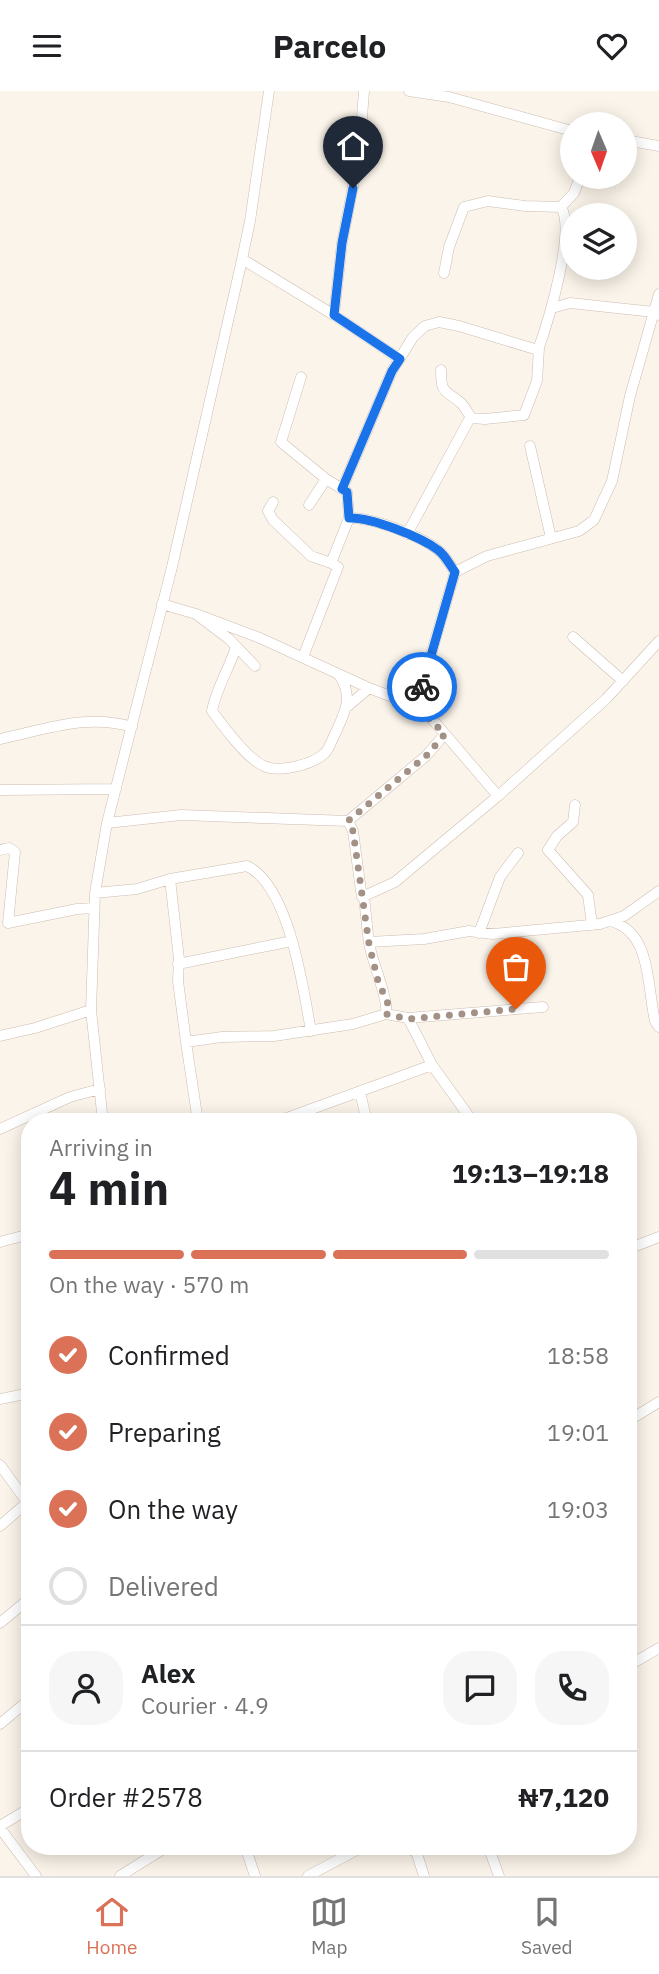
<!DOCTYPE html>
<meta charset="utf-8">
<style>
body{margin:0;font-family:"IBM Plex Sans",sans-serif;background:#f6f6f6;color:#202124;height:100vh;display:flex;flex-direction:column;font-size:26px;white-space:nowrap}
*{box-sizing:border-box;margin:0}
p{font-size:23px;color:#757577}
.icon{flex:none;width:38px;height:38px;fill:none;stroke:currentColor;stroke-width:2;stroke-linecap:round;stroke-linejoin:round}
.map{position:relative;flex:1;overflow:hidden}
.drawer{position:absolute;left:21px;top:1022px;width:616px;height:742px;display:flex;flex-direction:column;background:#fff;border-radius:28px;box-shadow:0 4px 18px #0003}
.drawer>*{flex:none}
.needle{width:46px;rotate:178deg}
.controls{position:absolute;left:560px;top:21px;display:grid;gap:14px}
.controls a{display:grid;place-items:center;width:77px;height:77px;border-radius:50%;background:#fff;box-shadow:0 4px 18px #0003;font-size:35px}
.pin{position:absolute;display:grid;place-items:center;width:60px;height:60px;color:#fff;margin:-72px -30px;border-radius:50% 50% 50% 0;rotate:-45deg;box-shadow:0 0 7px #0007}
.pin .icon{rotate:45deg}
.courier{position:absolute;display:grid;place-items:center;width:70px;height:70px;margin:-35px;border:5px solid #1a73e8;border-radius:50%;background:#fff;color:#222;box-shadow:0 2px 9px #0007}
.summary em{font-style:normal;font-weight:700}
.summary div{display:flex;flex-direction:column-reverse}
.summary{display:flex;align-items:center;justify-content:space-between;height:119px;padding:0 28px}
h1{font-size:46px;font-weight:700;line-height:52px}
.bar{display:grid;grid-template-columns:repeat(4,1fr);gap:10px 7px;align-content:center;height:84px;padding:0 28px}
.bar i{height:9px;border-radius:5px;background:#e0e0e0}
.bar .on{background:#db7258}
.bar p{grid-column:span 4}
.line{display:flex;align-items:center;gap:18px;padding:0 28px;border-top:2px solid #e0e0e0}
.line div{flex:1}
.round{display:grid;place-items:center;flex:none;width:74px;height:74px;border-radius:28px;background:#f6f6f6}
ol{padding:0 28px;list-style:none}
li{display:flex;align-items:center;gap:21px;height:77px}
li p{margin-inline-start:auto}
li .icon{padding:7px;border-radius:50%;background:#db7258;color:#fff;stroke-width:4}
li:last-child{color:#757577}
li i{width:38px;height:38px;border:4px solid #e0e0e0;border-radius:50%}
header{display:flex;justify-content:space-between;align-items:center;height:91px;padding:0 28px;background:#fff;font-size:32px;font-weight:700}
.tab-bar{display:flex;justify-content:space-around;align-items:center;height:98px;border-top:2px solid #e0e0e0;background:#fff;font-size:19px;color:#757577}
.tab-bar a{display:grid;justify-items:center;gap:4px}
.tab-bar .on{color:#db7258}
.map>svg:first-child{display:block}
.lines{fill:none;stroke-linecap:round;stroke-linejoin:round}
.minor-casing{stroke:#cdbcb0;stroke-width:11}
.minor{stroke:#fff;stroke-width:10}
.done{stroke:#a39185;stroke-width:7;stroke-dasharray:0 12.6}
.route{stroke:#1a73e8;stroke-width:9}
</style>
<header><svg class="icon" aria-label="menu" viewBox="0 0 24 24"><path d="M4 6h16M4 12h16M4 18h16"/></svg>Parcelo<svg class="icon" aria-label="heart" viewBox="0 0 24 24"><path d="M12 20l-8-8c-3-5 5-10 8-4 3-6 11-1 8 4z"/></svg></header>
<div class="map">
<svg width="659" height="1785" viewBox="0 0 659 1785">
<rect width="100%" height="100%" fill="#fbf4ea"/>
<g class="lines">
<!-- minor casing -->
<g class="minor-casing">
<path id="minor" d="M409 0 449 6 572 40
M625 49 659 55
M242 168 334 224 400 268
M444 182 449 156 464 116 488 110 525 115 561 116 574 102 580 86
M552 217 570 212 654 221 659 224
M334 224 342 152 359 65 364 0
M441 279C441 304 445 298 461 312 465 316 468 323 472 327
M301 286 281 351 326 388 347 401 349 427C372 426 421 445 438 459 445 464 450 474 455 481
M530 355 551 447
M342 398 392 280 413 246 425 235 439 231 459 235 538 259C548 231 576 140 561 116
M273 411 268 420 273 429 311 465 331 472
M309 414 326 388
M407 443 470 327 485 328 524 324 537 290 539 257
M162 513 196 523 229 548 255 575
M196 523 260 547 369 597 416 615 433 629 498 705
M573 546 623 590
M236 556C229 578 216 598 212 620 223 635 247 668 264 675 279 682 312 674 325 662 329 658 332 649 335 643 345 621 354 606 339 584
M303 566 338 476 331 472 349 427
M348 615 369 597
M416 615 455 481 487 465 579 440 594 429 612 390 630 305 659 203
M0 648C44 639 87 622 132 636
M0 699 116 698
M575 714 573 731 557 745 548 759 588 804 592 834
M107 732 181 724 348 730 426 665 445 643
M0 759 9 757 15 761 8 832 77 818 94 817
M170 788 247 775C289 795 303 896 311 940
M95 802 137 798 170 788 179 868 178 890 186 951 222 946 274 945 353 933 386 923C389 908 372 871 369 852 367 837 366 822 364 807L361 800 353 740 348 730
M362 806 395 791 498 705 606 608 659 550
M610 830C652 840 647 897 655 930L659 936
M479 842 500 786 518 762
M369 851 424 848 469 840 493 843 600 833 624 825 659 800
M178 873 292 850
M408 927 543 916
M0 945 35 937 91 919
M186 951 198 1031
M432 974 473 1031
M360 1001 367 1031
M103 1031 91 919 95 802 107 732 172 476 241 173 250 130 269 0
M276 1031 432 974 408 927 386 923
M0 1038 70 1006 100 998
M0 1151 30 1143
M628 1158 659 1146
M0 1308 30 1302
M628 1330 659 1311
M0 1374 27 1411
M0 1435 30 1409
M0 1532 30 1507
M628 1575 659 1557
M0 1633 30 1608
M0 1735 30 1717
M0 1737 36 1785
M245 1755 255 1785
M410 1755 413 1760 440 1755
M488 1755 499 1785
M416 1760 424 1785
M120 1785 168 1755
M308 1785 364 1755"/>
</g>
<!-- minor -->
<use href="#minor" class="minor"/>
</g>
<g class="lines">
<!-- done -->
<path class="done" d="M422 596 416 615 445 643 426 665 348 730 353 740 369 853 378 890 388 913 386 923 408 928 516 918"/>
<!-- route -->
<path class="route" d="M353 97 342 152 334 224 400 268 392 280 342 398 347 401 349 427C371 426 421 446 438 459 445 464 450 474 455 481L422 596"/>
</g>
</svg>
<div class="controls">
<a><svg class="needle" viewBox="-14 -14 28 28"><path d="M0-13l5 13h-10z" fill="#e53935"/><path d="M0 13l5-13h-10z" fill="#757577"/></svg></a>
<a><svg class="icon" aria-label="layers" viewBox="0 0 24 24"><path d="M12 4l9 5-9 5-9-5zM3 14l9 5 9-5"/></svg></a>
</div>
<div class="pin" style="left:516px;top:918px;background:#ea580c"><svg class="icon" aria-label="bag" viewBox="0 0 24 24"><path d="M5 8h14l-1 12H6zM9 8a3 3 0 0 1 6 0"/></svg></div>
<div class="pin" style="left:353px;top:97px;background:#1f2937"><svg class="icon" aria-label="home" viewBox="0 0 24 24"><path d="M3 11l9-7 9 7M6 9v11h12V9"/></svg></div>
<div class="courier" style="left:422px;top:596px"><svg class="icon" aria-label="bike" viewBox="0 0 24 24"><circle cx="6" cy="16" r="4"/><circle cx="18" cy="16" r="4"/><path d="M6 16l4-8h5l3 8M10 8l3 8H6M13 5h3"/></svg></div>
<section class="drawer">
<div class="summary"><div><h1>4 min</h1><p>Arriving in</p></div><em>19:13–19:18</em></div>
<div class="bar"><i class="on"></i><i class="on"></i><i class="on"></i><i></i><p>On the way · 570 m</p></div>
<ol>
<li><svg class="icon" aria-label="check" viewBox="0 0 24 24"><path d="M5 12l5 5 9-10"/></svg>Confirmed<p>18:58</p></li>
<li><svg class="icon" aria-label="check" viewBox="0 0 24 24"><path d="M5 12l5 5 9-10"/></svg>Preparing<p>19:01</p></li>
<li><svg class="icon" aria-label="check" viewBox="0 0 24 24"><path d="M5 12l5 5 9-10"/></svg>On the way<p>19:03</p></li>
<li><i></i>Delivered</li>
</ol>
<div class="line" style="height:126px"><a class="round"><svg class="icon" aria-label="person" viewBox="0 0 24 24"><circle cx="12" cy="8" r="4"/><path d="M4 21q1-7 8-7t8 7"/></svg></a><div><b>Alex</b><p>Courier · 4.9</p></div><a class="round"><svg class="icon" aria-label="chat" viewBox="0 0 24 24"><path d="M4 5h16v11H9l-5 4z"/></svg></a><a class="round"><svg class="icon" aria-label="phone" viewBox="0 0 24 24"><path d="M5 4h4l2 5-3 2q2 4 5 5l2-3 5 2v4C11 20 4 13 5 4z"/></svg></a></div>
<div class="line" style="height:91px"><div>Order #2578</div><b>₦7,120</b></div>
</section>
</div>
<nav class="tab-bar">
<a class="on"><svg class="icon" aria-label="home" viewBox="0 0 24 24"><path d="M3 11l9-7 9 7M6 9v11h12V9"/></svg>Home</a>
<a><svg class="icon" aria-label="map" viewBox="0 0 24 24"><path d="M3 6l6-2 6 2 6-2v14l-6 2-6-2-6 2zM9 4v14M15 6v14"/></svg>Map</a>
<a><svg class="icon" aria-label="saved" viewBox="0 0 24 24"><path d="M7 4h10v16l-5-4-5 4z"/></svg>Saved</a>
</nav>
